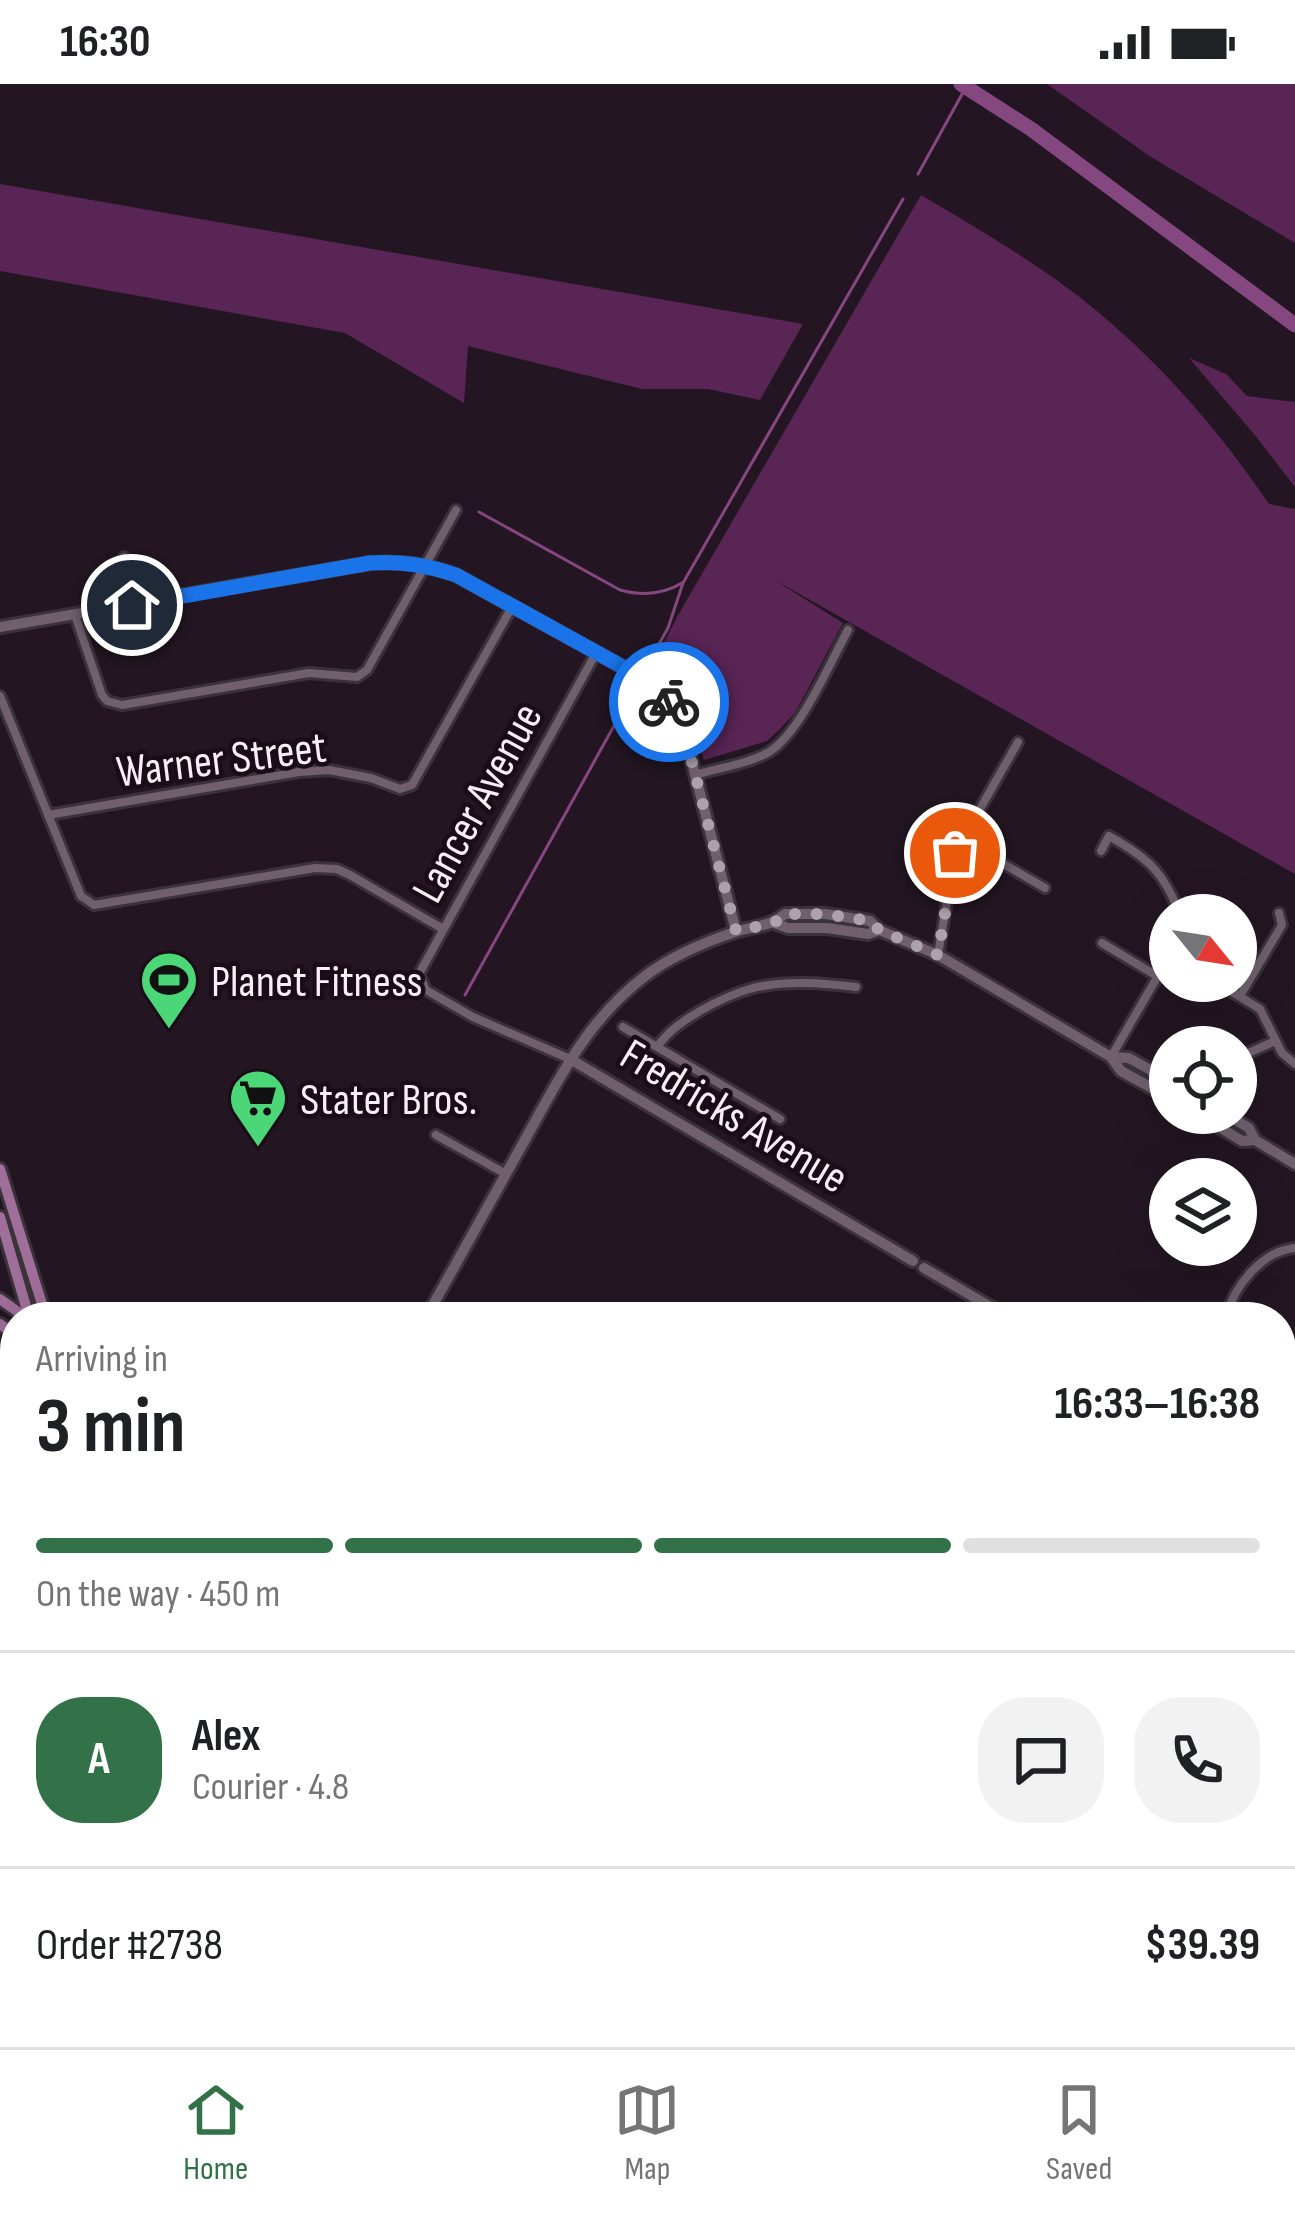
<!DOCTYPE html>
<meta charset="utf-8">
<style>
body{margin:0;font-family:"Sofia Sans Condensed",sans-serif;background:#f2f2f2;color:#202124;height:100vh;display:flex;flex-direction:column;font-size:45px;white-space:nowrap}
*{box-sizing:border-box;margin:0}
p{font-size:39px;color:#757577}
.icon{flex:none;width:66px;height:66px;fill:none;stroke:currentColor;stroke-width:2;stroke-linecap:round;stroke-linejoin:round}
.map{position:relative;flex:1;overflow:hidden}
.sheet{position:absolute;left:0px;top:1218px;width:1296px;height:747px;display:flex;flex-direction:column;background:#fff;border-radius:48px 48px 0 0;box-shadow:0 12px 48px #0002}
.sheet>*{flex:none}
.needle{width:78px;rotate:120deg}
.controls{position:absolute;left:1149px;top:810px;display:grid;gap:24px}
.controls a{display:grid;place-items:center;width:108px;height:108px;border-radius:50%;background:#fff;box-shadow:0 12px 48px #0002;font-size:60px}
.pin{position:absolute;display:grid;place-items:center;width:102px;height:102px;color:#fff;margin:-51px;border:6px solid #fff;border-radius:50%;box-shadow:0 3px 12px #0007}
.courier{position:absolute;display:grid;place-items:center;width:120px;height:120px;margin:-60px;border:9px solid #1a73e8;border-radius:50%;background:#fff;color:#222;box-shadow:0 3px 15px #0007}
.head em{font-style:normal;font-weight:700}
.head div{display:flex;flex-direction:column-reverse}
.head{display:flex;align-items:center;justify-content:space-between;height:204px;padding:0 36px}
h1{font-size:78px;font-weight:700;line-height:90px}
.bar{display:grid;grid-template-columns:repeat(4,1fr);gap:18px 12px;align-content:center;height:144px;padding:0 36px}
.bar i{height:15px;border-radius:9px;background:#e0e0e0}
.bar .current{background:#337249}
.bar p{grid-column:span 4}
.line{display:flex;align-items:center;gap:30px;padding:0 36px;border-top:3px solid #e0e0e0}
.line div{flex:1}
.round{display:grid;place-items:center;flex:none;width:126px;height:126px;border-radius:48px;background:#f2f2f2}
.status{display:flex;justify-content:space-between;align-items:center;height:84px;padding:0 60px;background:#fff;direction:ltr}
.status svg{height:33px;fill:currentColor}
.tab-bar{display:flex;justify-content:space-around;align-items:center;height:168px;border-top:3px solid #e0e0e0;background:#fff;font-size:33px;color:#757577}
.tab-bar a{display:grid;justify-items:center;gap:6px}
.tab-bar .current{color:#337249}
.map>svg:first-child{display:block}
.green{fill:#592555}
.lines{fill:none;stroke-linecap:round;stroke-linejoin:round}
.stream{stroke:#854780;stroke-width:3}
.river{stroke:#854780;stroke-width:15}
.street-casing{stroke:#3b323a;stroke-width:14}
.secondary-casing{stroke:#3b323a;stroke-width:16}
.primary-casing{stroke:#3b323a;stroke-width:16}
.street{stroke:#70606e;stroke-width:8}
.secondary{stroke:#70606e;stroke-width:10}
.primary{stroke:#9f6e9a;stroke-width:10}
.done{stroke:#ada2ac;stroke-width:12;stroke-dasharray:0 21.6}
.route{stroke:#1a73e8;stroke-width:15}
.labels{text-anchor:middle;stroke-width:9;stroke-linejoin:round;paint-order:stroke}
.street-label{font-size:45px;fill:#f7eef6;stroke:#1a0d18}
.poi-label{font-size:45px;fill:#f7eef6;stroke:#1a0d18;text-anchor:start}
</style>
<div class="status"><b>16:30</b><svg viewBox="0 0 49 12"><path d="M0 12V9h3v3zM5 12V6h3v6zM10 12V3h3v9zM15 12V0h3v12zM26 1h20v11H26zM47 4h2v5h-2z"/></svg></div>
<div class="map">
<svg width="1295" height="1963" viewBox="0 0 1295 1963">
<rect width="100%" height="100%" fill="#231622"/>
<!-- green -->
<path class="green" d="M1047 0H1295V159L1151 73Z
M0 100 803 240 760 316 708 305H642L468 262 464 319 345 249 0 187Z
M921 111C982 147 1044 183 1098 228 1164 283 1221 349 1269 420L1295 425V790L773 495 843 539 795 629 780 645 767 657 704 676C693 640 687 604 652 583L677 533Z
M1189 274 1226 290 1247 312 1295 318V403L1254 350Z"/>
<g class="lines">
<!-- stream -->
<path class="stream" d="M918 90 966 3
M479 428 620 506C642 512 662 511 682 499
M647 581 668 544 683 499 903 115
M465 911 636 602
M5 1963 8 1947"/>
<!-- river -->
<path class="river" d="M961 0 1031 45 1295 241"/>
<!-- street casing -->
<g class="street-casing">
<path id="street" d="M124 473 132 521
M75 531 102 611 107 617 122 621 309 589 357 593 367 586 456 426
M0 612 81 812 94 821 315 784 337 785 350 791 443 845
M695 691C718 684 748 680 769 668 800 649 830 579 848 546
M48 731 299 688 329 686 371 694 400 705 412 701 512 523
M962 756 1045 804
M1101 767 1109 752C1148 774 1164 788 1180 831
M1102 859 1157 892
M938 871 955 769 1018 658
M1214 897 1260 925 1282 969 1295 980
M1240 912 1282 841 1279 829
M623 943 780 1035
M658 962C674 937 724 912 753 904 786 896 823 899 856 903
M1244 971 1275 957
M1111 973 1170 871
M570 975 473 933 426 906 419 890 596 569
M436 1051 506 1090
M1226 1233C1234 1202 1262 1167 1295 1164
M1281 1325 1295 1333
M1281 1651 1295 1627
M1281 1656 1295 1664
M1281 1775 1295 1782
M1281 1894 1295 1902
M735 1950 797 1956 826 1950
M1237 1950 1259 1963
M429 1954 482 1963
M170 1963 172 1959
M725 1963 728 1950
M995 1963 1002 1950
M1096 1963 1104 1950"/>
</g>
<!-- secondary casing -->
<g class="secondary-casing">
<path id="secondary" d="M0 543 370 479C401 477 426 480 456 491L650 598 672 622 683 644 736 847
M774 839 788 844H827L868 850 879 846
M1111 973 1129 974 1170 997
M570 975 913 1177
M1196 1029 1242 1057 1255 1056 1295 1080
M1224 1029 1249 1044 1255 1056
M924 1184 1008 1233
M426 1233C458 1177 489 1120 521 1063 557 999 584 939 644 893 671 872 702 859 735 848 753 842 770 843 785 830H825L870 837 879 846 938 871 1111 973 1121 987 1170 1014
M1281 1394 1295 1402
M0 1779 15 1638
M0 1937 15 1798
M57 1950 80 1963"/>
</g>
<!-- primary casing -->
<g class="primary-casing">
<path id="primary" d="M0 1085 46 1233
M0 1133 29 1233
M0 1215 25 1233
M0 1240 15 1251
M360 1950 361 1963"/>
</g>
<!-- street -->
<use href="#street" class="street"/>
<!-- secondary -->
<use href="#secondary" class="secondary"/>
<!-- primary -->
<use href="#primary" class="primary"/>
</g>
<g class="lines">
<!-- done -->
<path class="done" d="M669 618 683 644 736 847 774 839 785 830H825L871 837 879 846 938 871 955 769"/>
<!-- route -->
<path class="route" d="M132 521 370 479C401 477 426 481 456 491L650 598 669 618"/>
</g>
<!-- icons -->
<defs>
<g id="stadium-pin" transform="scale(3)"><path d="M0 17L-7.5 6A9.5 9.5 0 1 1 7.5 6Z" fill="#4bd677" stroke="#1a0d18"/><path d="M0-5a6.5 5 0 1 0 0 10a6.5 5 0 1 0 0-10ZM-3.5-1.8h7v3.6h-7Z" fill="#111"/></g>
<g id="supermarket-pin" transform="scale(3)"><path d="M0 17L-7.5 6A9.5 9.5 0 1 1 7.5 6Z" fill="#4bd677" stroke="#1a0d18"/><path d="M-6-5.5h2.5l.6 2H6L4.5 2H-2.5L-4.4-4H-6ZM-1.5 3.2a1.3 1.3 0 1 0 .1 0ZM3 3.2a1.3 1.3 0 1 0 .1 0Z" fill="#111"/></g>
</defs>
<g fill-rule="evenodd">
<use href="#stadium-pin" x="169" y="896"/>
<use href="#supermarket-pin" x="258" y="1014"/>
</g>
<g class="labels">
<!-- street labels -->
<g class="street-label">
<text transform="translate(221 674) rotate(-7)" y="16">Warner Street</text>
<text transform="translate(476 718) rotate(-61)" y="16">Lancer Avenue</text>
<text transform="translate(735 1031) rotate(31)" y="16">Fredricks Avenue</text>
</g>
<!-- poi labels -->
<g class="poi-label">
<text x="211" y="912">Planet Fitness</text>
<text x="300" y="1030">Stater Bros.</text>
</g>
</g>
</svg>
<div class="controls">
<a><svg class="needle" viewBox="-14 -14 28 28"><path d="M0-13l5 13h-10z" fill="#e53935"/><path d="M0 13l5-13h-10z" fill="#757577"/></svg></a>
<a><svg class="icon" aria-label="locate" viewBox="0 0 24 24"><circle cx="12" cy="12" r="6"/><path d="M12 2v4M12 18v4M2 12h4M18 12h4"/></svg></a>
<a><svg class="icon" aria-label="layers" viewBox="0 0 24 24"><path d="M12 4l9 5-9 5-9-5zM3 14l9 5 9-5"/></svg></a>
</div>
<div class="pin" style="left:955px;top:769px;background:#ea580c"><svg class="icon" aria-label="bag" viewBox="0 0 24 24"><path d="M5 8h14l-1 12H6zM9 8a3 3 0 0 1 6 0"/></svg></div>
<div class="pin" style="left:132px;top:521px;background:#1f2937"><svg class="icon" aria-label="home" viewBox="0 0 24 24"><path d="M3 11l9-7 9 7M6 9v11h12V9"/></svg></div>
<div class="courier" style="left:669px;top:618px"><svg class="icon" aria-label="bike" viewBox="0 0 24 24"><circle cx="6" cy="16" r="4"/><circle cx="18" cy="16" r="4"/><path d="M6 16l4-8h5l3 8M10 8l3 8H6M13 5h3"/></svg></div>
<section class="sheet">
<div class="head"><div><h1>3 min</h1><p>Arriving in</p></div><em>16:33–16:38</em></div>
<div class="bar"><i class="current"></i><i class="current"></i><i class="current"></i><i></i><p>On the way · 450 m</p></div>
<div class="line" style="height:216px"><b class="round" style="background:#337249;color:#fff">A</b><div><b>Alex</b><p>Courier · 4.8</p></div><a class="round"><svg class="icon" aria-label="chat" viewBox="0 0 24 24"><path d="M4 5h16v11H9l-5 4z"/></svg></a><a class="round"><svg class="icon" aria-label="phone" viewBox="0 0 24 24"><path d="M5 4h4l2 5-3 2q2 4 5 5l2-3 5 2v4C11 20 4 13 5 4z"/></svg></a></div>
<div class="line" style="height:156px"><div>Order #2738</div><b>$39.39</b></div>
</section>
</div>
<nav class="tab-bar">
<a class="current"><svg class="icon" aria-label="home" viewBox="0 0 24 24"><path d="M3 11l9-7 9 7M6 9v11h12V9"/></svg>Home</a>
<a><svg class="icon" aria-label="map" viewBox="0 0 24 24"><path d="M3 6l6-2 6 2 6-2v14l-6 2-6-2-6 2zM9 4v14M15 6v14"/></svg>Map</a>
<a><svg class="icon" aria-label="saved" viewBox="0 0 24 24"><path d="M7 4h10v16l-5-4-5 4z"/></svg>Saved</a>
</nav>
